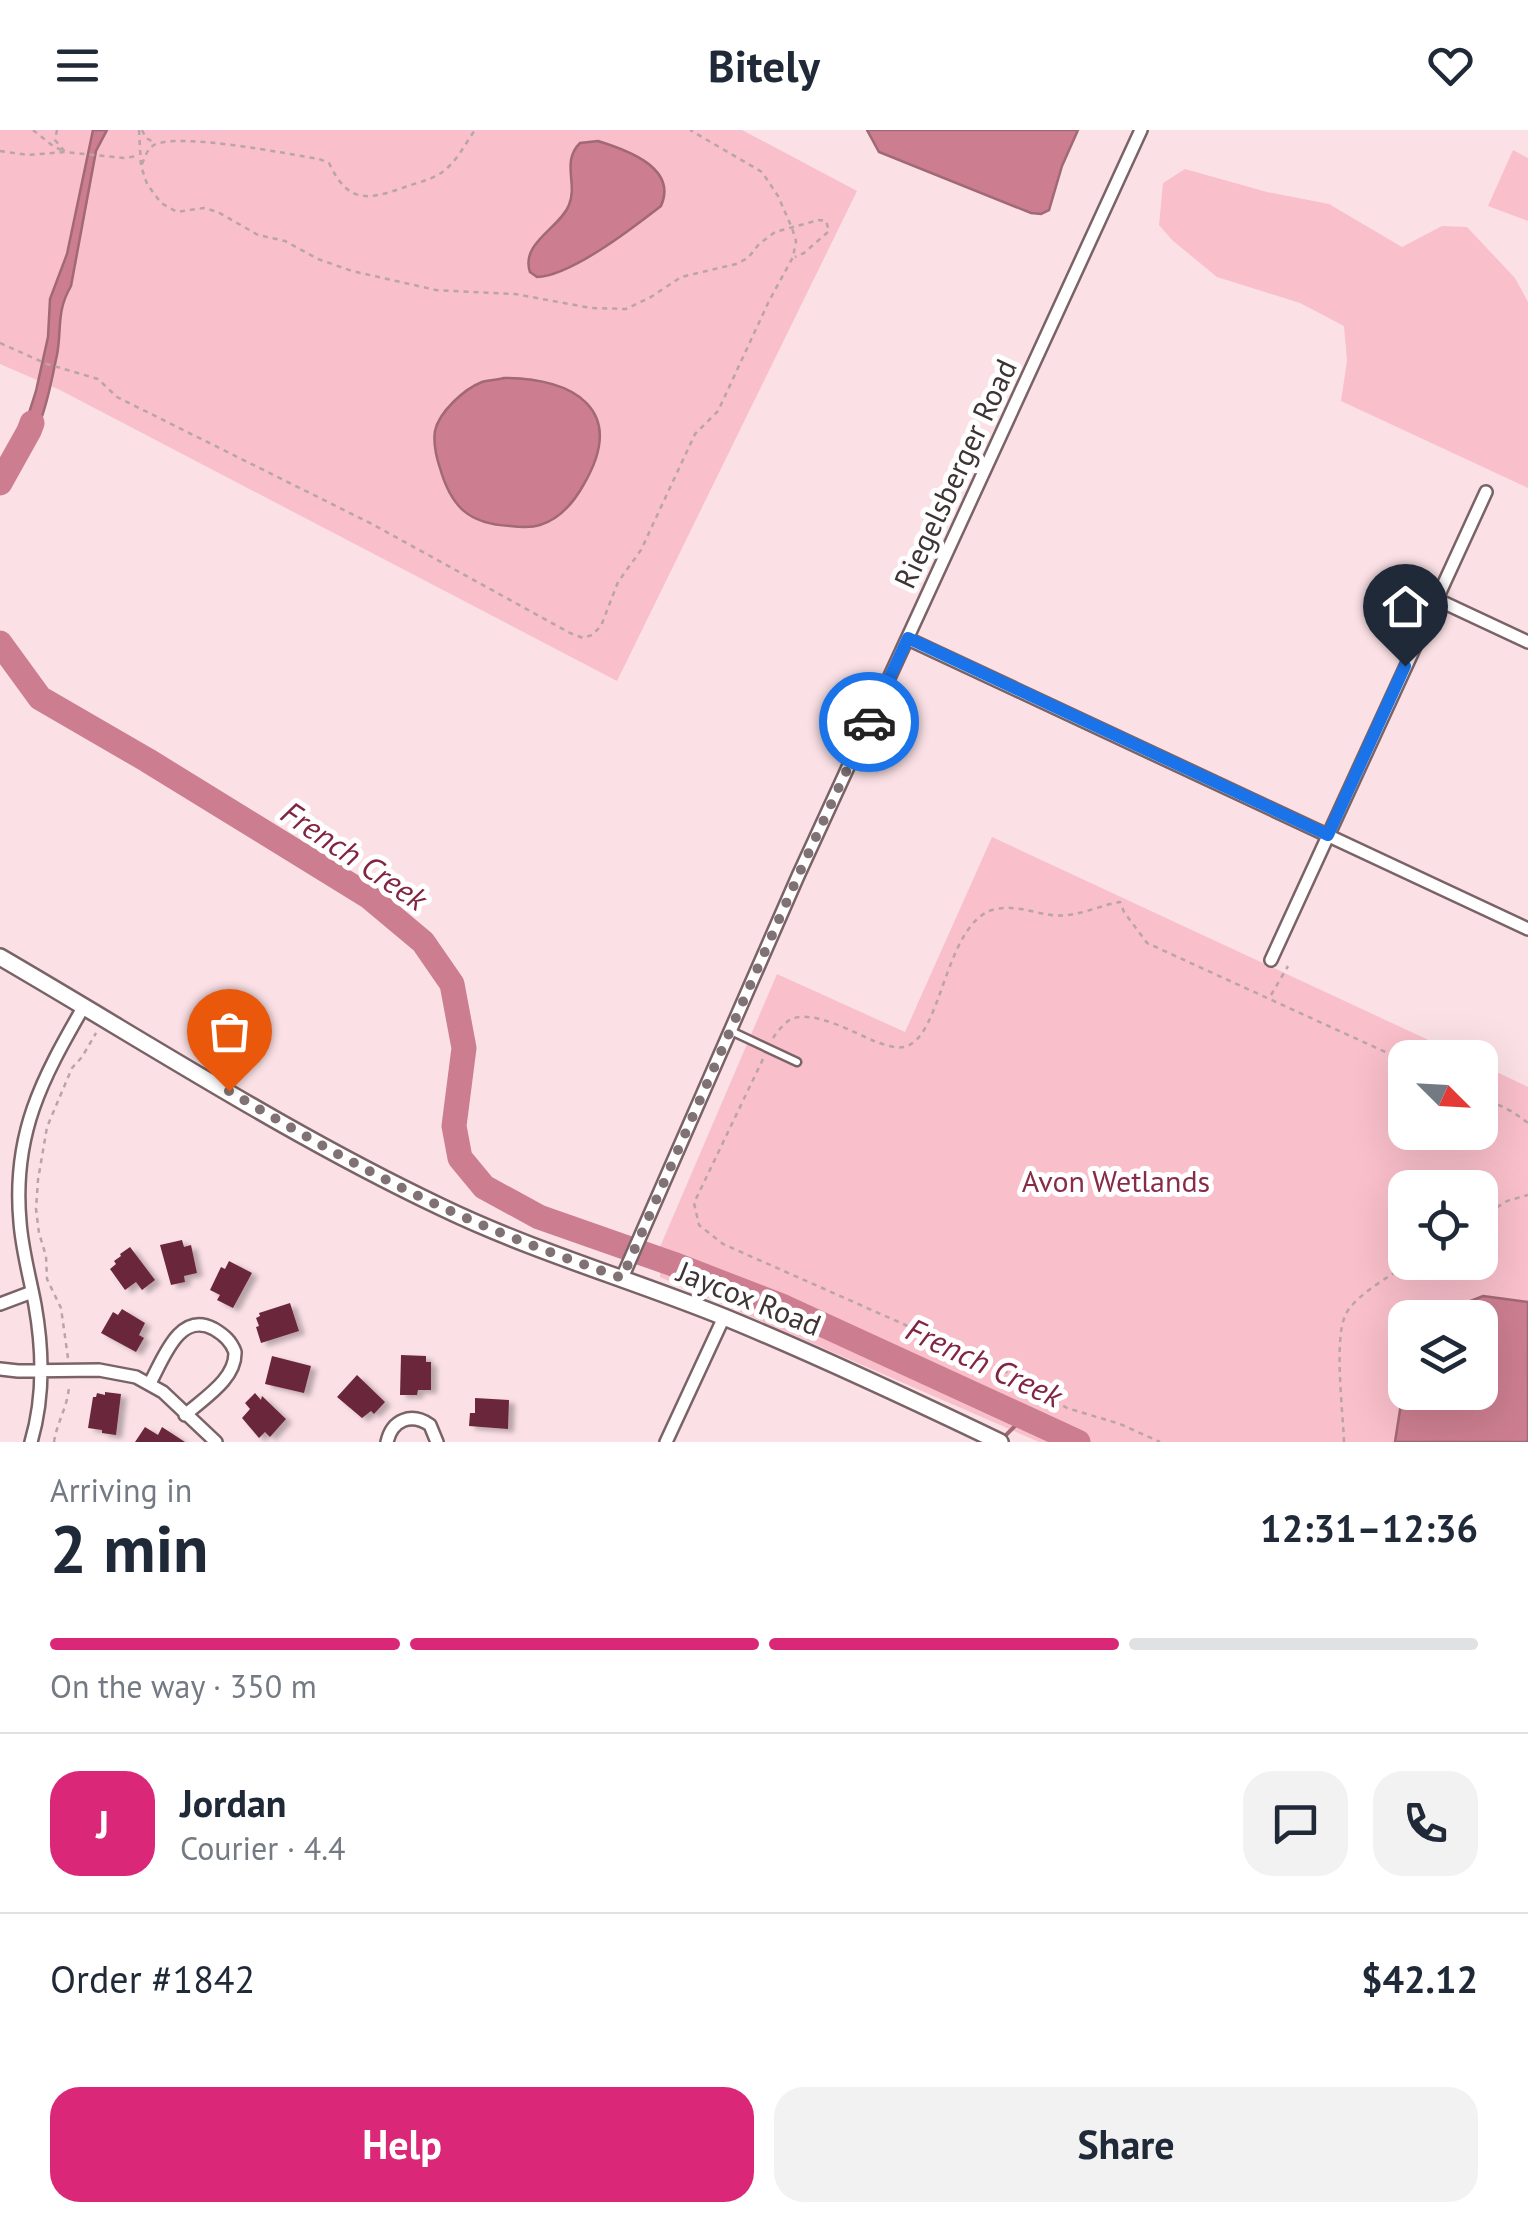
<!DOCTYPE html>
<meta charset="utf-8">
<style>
body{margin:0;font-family:"PT Sans",sans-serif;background:#f2f2f3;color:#1f2937;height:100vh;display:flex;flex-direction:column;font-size:38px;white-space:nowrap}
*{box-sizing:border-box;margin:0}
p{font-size:32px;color:#747a83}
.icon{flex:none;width:55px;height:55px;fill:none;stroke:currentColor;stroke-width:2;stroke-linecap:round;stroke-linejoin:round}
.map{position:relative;height:1312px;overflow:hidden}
.details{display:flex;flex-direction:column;background:#fff;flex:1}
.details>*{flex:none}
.needle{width:65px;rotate:114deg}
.controls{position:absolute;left:1388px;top:910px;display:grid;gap:20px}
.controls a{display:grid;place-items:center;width:110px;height:110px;border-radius:20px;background:#fff;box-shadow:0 10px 40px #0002;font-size:50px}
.pin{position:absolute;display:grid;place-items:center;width:85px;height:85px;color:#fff;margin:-102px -42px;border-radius:50% 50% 50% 0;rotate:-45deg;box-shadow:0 0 10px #0007}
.pin .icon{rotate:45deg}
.courier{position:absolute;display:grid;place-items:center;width:100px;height:100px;margin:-50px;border:8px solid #1a73e8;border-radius:50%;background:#fff;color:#222;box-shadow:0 2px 12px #0007}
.headline em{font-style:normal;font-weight:700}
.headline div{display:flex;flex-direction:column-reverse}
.headline{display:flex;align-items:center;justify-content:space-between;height:170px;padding:0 50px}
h1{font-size:65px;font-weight:700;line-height:75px}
.bar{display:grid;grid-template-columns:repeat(4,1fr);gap:15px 10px;align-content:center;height:120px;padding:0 50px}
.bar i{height:12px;border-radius:8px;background:#e0e1e3}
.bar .selected{background:#db2777}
.bar p{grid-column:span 4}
.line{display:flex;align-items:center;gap:25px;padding:0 50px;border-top:2px solid #e0e1e3}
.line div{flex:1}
.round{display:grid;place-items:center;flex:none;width:105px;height:105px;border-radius:30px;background:#f2f2f3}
.button{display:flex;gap:20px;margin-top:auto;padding:20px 50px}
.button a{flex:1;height:115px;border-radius:30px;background:#db2777;color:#fff;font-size:40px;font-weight:700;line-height:115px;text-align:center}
.button a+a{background:#f2f2f3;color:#1f2937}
header{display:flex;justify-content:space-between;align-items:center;height:130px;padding:0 50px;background:#fff;font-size:45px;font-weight:700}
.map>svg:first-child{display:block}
.green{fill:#f9bfcb;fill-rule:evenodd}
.water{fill:#cc7e90;stroke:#a16875;stroke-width:2.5}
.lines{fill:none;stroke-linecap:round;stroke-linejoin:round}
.stream{stroke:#a16875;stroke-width:4}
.river{stroke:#cc7e90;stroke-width:25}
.building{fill:#6b273b;filter:url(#shadow)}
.service-casing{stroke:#7a6367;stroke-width:11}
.minor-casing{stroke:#7a6367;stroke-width:16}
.tertiary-casing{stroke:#7a6367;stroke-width:20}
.path{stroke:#b9a4a8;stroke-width:2.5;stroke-dasharray:5 5;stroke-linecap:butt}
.service{stroke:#fff;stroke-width:6}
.minor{stroke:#fff;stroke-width:11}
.tertiary{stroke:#fff;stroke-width:15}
.done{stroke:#807174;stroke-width:10;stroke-dasharray:0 18}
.route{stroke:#1a73e8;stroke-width:12}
.labels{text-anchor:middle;stroke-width:10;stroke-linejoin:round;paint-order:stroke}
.street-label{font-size:30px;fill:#3e3436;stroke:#fff}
.park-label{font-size:30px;fill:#882b48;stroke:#fff}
.water-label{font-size:32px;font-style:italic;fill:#822543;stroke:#fff}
</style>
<header><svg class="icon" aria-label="menu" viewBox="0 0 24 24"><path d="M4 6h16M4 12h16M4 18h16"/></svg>Bitely<svg class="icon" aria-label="heart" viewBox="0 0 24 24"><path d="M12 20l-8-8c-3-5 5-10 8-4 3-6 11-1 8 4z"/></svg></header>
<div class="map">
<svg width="1528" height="1312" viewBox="0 0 1528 1312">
<defs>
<filter id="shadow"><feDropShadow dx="6" dy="3.5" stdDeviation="2.5" flood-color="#0004"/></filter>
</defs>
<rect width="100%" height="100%" fill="#fbe1e6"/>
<!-- green -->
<path class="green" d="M0 0H742L857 61 617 551 60 260 0 234Z
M1513 20 1528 28V91L1488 76Z
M1185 39 1267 62 1329 74 1402 117 1442 96 1467 97 1515 148 1528 172V358L1341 271 1347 231 1344 196 1300 173 1217 147 1172 110 1159 95 1163 53Z
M992 707 1465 927 1405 928V1002H1480V934L1528 957V1312H1039L660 1147V1117L777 844 905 902ZM1405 1058H1480V1132H1405ZM1405 1188H1480V1262H1405Z"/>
<!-- water -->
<path class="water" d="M93 0H107L96 21 71 156C56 182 62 198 57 225 52 247 48 273 39 294 36 304 29 313 24 322L13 317 22 305 36 261 48 207 50 169 67 124Z
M867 0H1078L1062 36 1049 80 1041 84 1031 83 879 22Z
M598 11C627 20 678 38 661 76 634 97 571 146 537 147L530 142C520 113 560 98 569 75 578 53 561 32 580 13Z
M504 248C575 248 627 280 584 354 574 372 560 389 540 395 531 398 519 397 510 396 469 394 451 377 440 338 436 326 433 314 435 301 439 282 464 259 482 252 488 250 497 250 504 248Z
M1483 1166 1528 1172V1312H1395L1405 1248V1262H1480V1188L1448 1187 1460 1175Z"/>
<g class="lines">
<!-- stream -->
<path class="stream" d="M1002 1309 1024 1287"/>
<!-- river -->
<path class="river" d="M0 353 29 301 32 293
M0 513 40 568 147 630 368 766 423 812 452 854 464 918 454 996 460 1028 484 1057 539 1087 673 1134 784 1177 1078 1312"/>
</g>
<!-- building -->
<path class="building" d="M182 1110 184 1117 191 1115 197 1143 184 1146 185 1152 171 1155 160 1115Z
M130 1117 155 1150 142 1160 136 1152 125 1160 110 1139 116 1134 114 1131 121 1126 120 1124Z
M229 1131 252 1143 233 1178 217 1170 220 1165 210 1160 221 1137 225 1139Z
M290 1173 299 1201 261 1213 256 1197 259 1196 256 1188 260 1186 259 1183Z
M122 1179 145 1193 139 1205 144 1208 136 1222 101 1203 113 1182 118 1185Z
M401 1225 426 1226V1232H431V1260H418L417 1265H400Z
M272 1226 311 1236 304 1263 265 1254Z
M357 1245 385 1272 374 1284 371 1281 362 1288 337 1267Z
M105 1262 121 1264 116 1305 102 1303V1300L88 1298 93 1267H96L97 1263 105 1265Z
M255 1263 261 1270 262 1266 286 1289 270 1307 265 1302 259 1308 242 1288 250 1279 245 1273Z
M475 1268 509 1270 508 1299 469 1296 470 1283H475Z
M145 1297 158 1305 162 1297 185 1312H135Z"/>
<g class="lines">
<!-- service casing -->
<g class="service-casing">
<path id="service" d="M731 901 797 932"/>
</g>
<!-- minor casing -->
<g class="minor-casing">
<path id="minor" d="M1436 469 1528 512
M908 509 1528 799
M1271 830 1486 362
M622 1148 798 746 1141 0
M0 1174 32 1162
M0 1239 18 1241 99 1240 136 1247 163 1262 216 1312
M150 1253C163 1230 179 1180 214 1199 224 1205 231 1211 235 1222 236 1249 204 1268 185 1285
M31 1312C44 1268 43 1220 35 1175 30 1148 22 1120 20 1092 12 1004 42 949 84 876
M387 1312C392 1290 411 1282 430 1295L437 1312
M666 1312 724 1187"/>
</g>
<!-- tertiary casing -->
<g class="tertiary-casing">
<path id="tertiary" d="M0 827C146 912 289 1005 441 1077 532 1121 630 1149 724 1187 817 1225 908 1268 1000 1312"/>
</g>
<!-- path -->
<path class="path" d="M33 0 53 16 65 22 55 10 57 0
M139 0 141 36 147 54 161 73 177 82 204 78 218 82 258 105 285 111 318 129 352 141 436 160 515 164 591 178 626 179 651 167 681 147 736 134 748 128 759 114 775 102 819 90 826 91 829 101 804 123 795 127
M142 0 146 8 155 13
M0 21 28 25 65 22 124 28 138 26
M142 34C145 27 147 19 154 15 178 2 288 24 319 29L329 33C348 73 366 71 405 57 416 53 431 50 441 43 456 33 465 14 475 0
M0 213 47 234 98 249 117 267 372 394 570 503 583 508 592 505 601 496 618 452 641 420 695 304 718 281 769 171 793 127 796 111 792 98 778 66 762 42 690 0
M1271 865 1288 836
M773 908C777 902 783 895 788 891 809 877 853 902 874 911 882 914 895 919 904 917 942 909 944 796 992 780 1018 772 1044 789 1068 785 1086 783 1102 775 1120 772L1124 782 1147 813 1405 931
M763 929 694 1073 699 1095 723 1114 991 1233 1067 1278 1120 1294 1160 1312
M1480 966 1513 982 1528 993
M1480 1088 1507 1071 1528 1065
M68 1228 61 1178 47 1149 46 1126 39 1103 36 1079 38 1050 47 997 72 938 82 927 96 903
M54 1312C57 1292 68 1276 69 1256
M1344 1312C1343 1282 1334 1211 1345 1186 1353 1166 1393 1144 1412 1132"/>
<!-- service -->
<use href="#service" class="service"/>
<!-- minor -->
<use href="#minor" class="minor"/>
<!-- tertiary -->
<use href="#tertiary" class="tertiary"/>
</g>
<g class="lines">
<!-- done -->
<path class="done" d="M229 961C299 1003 370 1044 444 1078 502 1105 562 1127 622 1148L798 746 869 592"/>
<!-- route -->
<path class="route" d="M869 592 908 508 1328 705 1405 536"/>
</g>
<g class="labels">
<!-- street labels -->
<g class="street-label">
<text transform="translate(956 344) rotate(-65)" y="10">Riegelsberger Road</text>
<text transform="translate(749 1169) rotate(22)" y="10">Jaycox Road</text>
</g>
<!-- park labels -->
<g class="park-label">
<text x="1116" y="1062">Avon Wetlands</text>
</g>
<!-- water labels -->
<g class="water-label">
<text transform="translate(354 726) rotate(34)" y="11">French Creek</text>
<text transform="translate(984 1233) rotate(25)" y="11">French Creek</text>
</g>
</g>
</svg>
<div class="controls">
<a><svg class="needle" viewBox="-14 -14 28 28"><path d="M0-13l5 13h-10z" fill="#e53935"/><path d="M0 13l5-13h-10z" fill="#747a83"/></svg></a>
<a><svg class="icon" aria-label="locate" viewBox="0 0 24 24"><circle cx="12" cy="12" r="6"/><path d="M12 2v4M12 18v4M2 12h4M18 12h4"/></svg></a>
<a><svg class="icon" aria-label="layers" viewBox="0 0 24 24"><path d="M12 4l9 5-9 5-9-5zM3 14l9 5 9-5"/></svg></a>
</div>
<div class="pin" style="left:229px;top:961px;background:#ea580c"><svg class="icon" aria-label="bag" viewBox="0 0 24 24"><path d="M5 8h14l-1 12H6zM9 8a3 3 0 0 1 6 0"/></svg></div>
<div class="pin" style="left:1405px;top:536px;background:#1f2937"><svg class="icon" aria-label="home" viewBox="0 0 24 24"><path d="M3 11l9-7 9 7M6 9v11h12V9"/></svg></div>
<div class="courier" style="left:869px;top:592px"><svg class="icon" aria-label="car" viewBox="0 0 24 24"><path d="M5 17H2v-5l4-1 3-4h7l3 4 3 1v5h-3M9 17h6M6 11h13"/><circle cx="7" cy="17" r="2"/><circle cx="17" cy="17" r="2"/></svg></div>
</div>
<section class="details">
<div class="headline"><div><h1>2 min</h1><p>Arriving in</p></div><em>12:31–12:36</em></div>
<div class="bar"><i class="selected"></i><i class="selected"></i><i class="selected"></i><i></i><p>On the way · 350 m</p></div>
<div class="line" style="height:180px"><b class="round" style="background:#db2777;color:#fff">J</b><div><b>Jordan</b><p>Courier · 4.4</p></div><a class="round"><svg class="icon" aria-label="chat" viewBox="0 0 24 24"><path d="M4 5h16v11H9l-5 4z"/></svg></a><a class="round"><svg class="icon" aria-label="phone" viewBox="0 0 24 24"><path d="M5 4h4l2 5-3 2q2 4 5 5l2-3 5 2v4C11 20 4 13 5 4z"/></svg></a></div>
<div class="line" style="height:130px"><div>Order #1842</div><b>$42.12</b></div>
<div class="button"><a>Help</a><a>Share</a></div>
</section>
